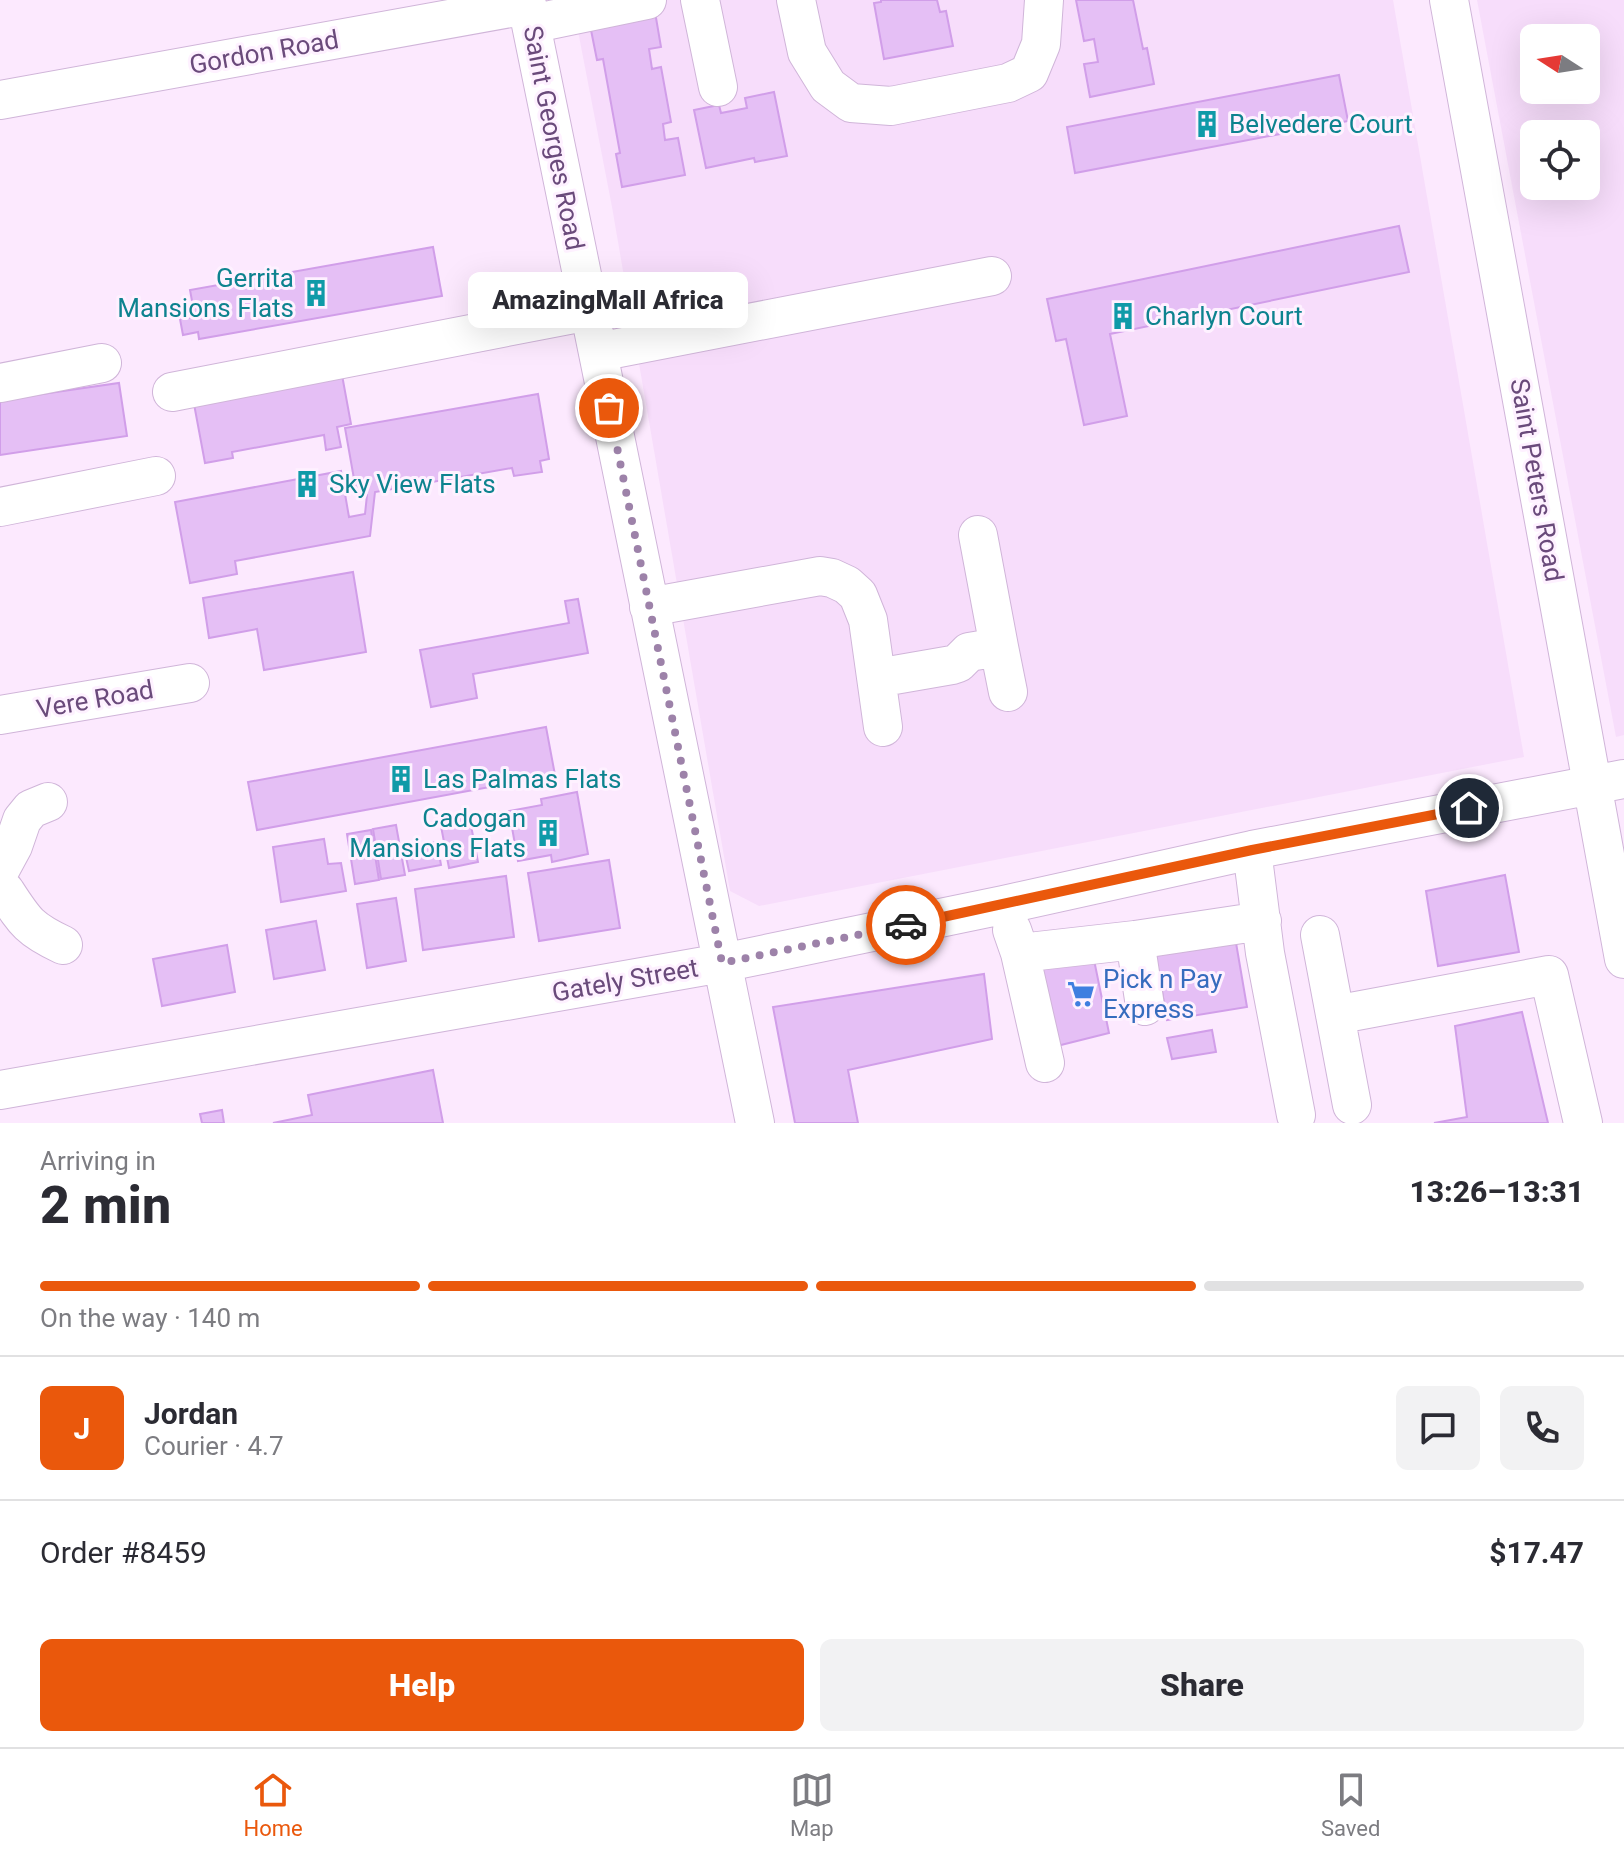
<!DOCTYPE html>
<meta charset="utf-8">
<style>
body{margin:0;font-family:Roboto,sans-serif;background:#f2f2f3;color:#2b2b33;height:100vh;display:flex;flex-direction:column;font-size:30px;white-space:nowrap}
*{box-sizing:border-box;margin:0}
p{font-size:26px;color:#7c7c81}
.icon{flex:none;width:44px;height:44px;fill:none;stroke:currentColor;stroke-width:2;stroke-linecap:round;stroke-linejoin:round}
.map{position:relative;height:1123px;overflow:hidden}
.drawer{display:flex;flex-direction:column;background:#fff;flex:1}
.drawer>*{flex:none}
.needle{width:52px;rotate:282deg}
.buttons{position:absolute;left:1520px;top:24px;display:grid;gap:16px}
.buttons a{display:grid;place-items:center;width:80px;height:80px;border-radius:12px;background:#fff;box-shadow:0 8px 32px #0002;font-size:40px}
.pin{position:absolute;display:grid;place-items:center;width:68px;height:68px;color:#fff;margin:-34px;border:4px solid #fff;border-radius:50%;box-shadow:0 2px 8px #0007}
.courier{position:absolute;display:grid;place-items:center;width:80px;height:80px;margin:-40px;border:6px solid #ea580c;border-radius:50%;background:#fff;color:#222;box-shadow:0 2px 10px #0007}
.bubble{position:absolute;height:56px;border-radius:12px;background:#fff;box-shadow:0 8px 32px #0002;font-size:26px;font-weight:800;line-height:56px;text-align:center}
.summary em{font-style:normal;font-weight:800}
.summary div{display:flex;flex-direction:column-reverse}
.summary{display:flex;align-items:center;justify-content:space-between;height:136px;padding:0 40px}
h1{font-size:52px;font-weight:800;line-height:60px}
.bar{display:grid;grid-template-columns:repeat(4,1fr);gap:12px 8px;align-content:center;height:96px;padding:0 40px}
.bar i{height:10px;border-radius:6px;background:#e1e1e2}
.bar .current{background:#ea580c}
.bar p{grid-column:span 4}
.line{display:flex;align-items:center;gap:20px;padding:0 40px;border-top:2px solid #e1e1e2}
.line div{flex:1}
.round{display:grid;place-items:center;flex:none;width:84px;height:84px;border-radius:12px;background:#f2f2f3}
.button{display:flex;gap:16px;margin-top:auto;padding:16px 40px}
.button a{flex:1;height:92px;border-radius:12px;background:#ea580c;color:#fff;font-size:32px;font-weight:800;line-height:92px;text-align:center}
.button a+a{background:#f2f2f3;color:#2b2b33}
.tab-bar{display:flex;justify-content:space-around;align-items:center;height:112px;border-top:2px solid #e1e1e2;background:#fff;font-size:22px;color:#7c7c81}
.tab-bar a{display:grid;justify-items:center;gap:4px}
.tab-bar .current{color:#ea580c}
.map>svg:first-child{display:block}
.residential{fill:#f7ddfb;fill-rule:evenodd}
.building{fill:#e5bff5;stroke:#d19ee9;stroke-width:2}
.lines{fill:none;stroke-linecap:round;stroke-linejoin:round}
.minor-casing{stroke:#d0b5d9;stroke-width:40}
.minor{stroke:#fff;stroke-width:38}
.done{stroke:#9d82a9;stroke-width:8;stroke-dasharray:0 14.4}
.route{stroke:#ea580c;stroke-width:10}
.labels{text-anchor:middle;stroke-width:6;stroke-linejoin:round;paint-order:stroke}
.street-label{font-size:26px;fill:#6a4a7b;stroke:#fef1ff}
.culture-label{font-size:26px;fill:#0d838f;stroke:#fef1ff;text-anchor:start}
.shop-label{font-size:26px;fill:#366cbe;stroke:#fef1ff;text-anchor:start}
</style>
<div class="map">
<svg width="1624" height="1123" viewBox="0 0 1624 1123">
<rect width="100%" height="100%" fill="#fce9fe"/>
<!-- residential -->
<path class="residential" d="M572 0H1393L1524 757 759 906 730 891 612 207Z
M1477 0H1624V735L1616 737ZM1586 38V90H1534V38ZM1586 134V186H1534V134Z"/>
<!-- building -->
<path class="building" d="M881 0H937L940 12 946 11 953 46 884 59 874 3 881 2Z
M1076 0H1133L1143 49 1147 48 1154 84 1090 97 1084 64 1098 62 1094 39 1084 41Z
M655 12 661 47 649 49 652 69 661 67 671 122 663 124 665 140 678 138 685 175 622 187 616 154 620 153 603 59 597 60 590 25Z
M1339 75 1348 121 1075 173 1067 127Z
M774 92 787 156 755 162 754 158 706 168 694 110 719 105 721 113 747 108 745 98Z
M1399 226 1409 272 1110 334 1127 416 1084 425 1066 339 1056 341 1047 299Z
M433 247 442 296 199 339 198 332 183 335 180 319 195 317 190 290Z
M342 375 351 424 337 427 341 447 326 450 324 435 232 452 233 458 205 463 194 404Z
M119 383 127 436 0 455V400Z
M538 394 549 459 540 461 542 472 514 476 512 468 375 492 370 536 235 561 237 574 190 583 175 502 341 471 349 517 365 514 367 495 357 496 345 428Z
M353 572 366 652 264 670 257 629 209 638 203 598Z
M578 599 588 653 473 674 477 698 431 707 420 650 569 623 565 601Z
M546 727 555 775 257 830 248 782Z
M577 792 588 854 552 862 551 855 518 861 509 811 542 805 541 799Z
M469 815 478 862 449 868 440 821Z
M396 825 405 875 381 879 373 829Z
M371 830 379 880 355 884 347 834Z
M324 839 328 864 341 863 346 891 281 902 273 847Z
M437 842 441 865 409 871 404 848Z
M609 860 620 928 539 941 528 873Z
M1505 875 1519 952 1438 966 1426 891Z
M506 876 514 937 423 950 415 889Z
M396 898 406 961 367 968 357 904Z
M316 921 325 970 274 979 266 930Z
M1235 937 1247 1007 1167 1020 1155 951Z
M227 945 235 992 162 1006 153 959Z
M1093 955 1109 1033 1057 1046 1041 964Z
M984 974 992 1039 848 1070 858 1123H795L773 1007Z
M1522 1012 1548 1123H1434L1467 1117 1455 1026Z
M1212 1030 1216 1052 1172 1059 1167 1038Z
M433 1070 443 1123H273L312 1115 308 1095Z
M222 1110 224 1123H202L200 1114Z"/>
<g class="lines">
<!-- minor casing -->
<g class="minor-casing">
<path id="minor" d="M526 0 755 1123
M700 0 718 87
M796 0 807 52 828 86 851 103 891 106 1008 83 1029 73 1041 44 1044 0
M1449 0 1624 959
M531 24 647 0
M0 100 527 5
M598 352 992 276
M0 383 102 363
M172 392 589 311
M0 507 156 476
M978 535 999 647
M649 607 820 576 832 578 847 585 858 595 868 620 883 727
M877 678 952 665 958 663 969 652 999 647 1008 692
M0 715 190 683
M1252 850 1265 953 1296 1115
M0 870 13 846 22 820 31 809 48 802
M0 888 5 891C25 922 29 929 63 945
M1012 930 1020 953 1045 1063
M1320 935 1352 1105
M1135 940 1145 1006
M1020 953 1135 940 1262 921
M1335 1015 1549 975 1583 1123
M0 1090 722 963 1003 905 1252 850 1624 779"/>
</g>
<!-- minor -->
<use href="#minor" class="minor"/>
</g>
<g class="lines">
<!-- done -->
<path class="done" d="M609 408 722 963 906 925"/>
<!-- route -->
<path class="route" d="M906 925 1252 850 1469 808"/>
</g>
<!-- icons -->
<defs>
<g id="building-bare" transform="scale(2.16)"><path d="M-4-6H4V6H1V3H-1V6H-4ZM-2.5-4.3h1.7v1.8h-1.7ZM.8-4.3h1.7v1.8H.8ZM-2.5-1h1.7V.8h-1.7ZM.8-1h1.7V.8H.8Z" fill="#0f9aa8" stroke="#fef1ff" stroke-width="2.5" paint-order="stroke"/></g>
<g id="supermarket-bare" transform="scale(2.16)"><path d="M-6-5.5h2.5l.6 2H6L4.5 2H-2.5L-4.4-4H-6ZM-1.5 3.2a1.3 1.3 0 1 0 .1 0ZM3 3.2a1.3 1.3 0 1 0 .1 0Z" fill="#3f7fe0" stroke="#fef1ff" stroke-width="2.5" paint-order="stroke"/></g>
</defs>
<g fill-rule="evenodd">
<use href="#building-bare" x="1207" y="124"/>
<use href="#building-bare" x="316" y="293"/>
<use href="#building-bare" x="1123" y="316"/>
<use href="#building-bare" x="307" y="484"/>
<use href="#building-bare" x="401" y="779"/>
<use href="#building-bare" x="548" y="833"/>
<use href="#supermarket-bare" x="1081" y="994"/>
</g>
<g class="labels">
<!-- street labels -->
<g class="street-label">
<text transform="translate(264 52) rotate(-10)" y="9">Gordon Road</text>
<text transform="translate(554 138) rotate(79)" y="9">Saint Georges Road</text>
<text transform="translate(1537 480) rotate(80)" y="9">Saint Peters Road</text>
<text transform="translate(95 699) rotate(-10)" y="9">Vere Road</text>
<text transform="translate(625 980) rotate(-10)" y="9">Gately Street</text>
</g>
<!-- culture labels -->
<g class="culture-label">
<text x="1229" y="133">Belvedere Court</text>
<text x="294" y="287" text-anchor="end">Gerrita<tspan x="294" dy="30">Mansions Flats</tspan></text>
<text x="1145" y="325">Charlyn Court</text>
<text x="329" y="493">Sky View Flats</text>
<text x="423" y="788">Las Palmas Flats</text>
<text x="526" y="827" text-anchor="end">Cadogan<tspan x="526" dy="30">Mansions Flats</tspan></text>
</g>
<!-- shop labels -->
<g class="shop-label">
<text x="1103" y="988">Pick n Pay<tspan x="1103" dy="30">Express</tspan></text>
</g>
</g>
</svg>
<div class="buttons">
<a><svg class="needle" viewBox="-14 -14 28 28"><path d="M0-13l5 13h-10z" fill="#e53935"/><path d="M0 13l5-13h-10z" fill="#7c7c81"/></svg></a>
<a><svg class="icon" aria-label="locate" viewBox="0 0 24 24"><circle cx="12" cy="12" r="6"/><path d="M12 2v4M12 18v4M2 12h4M18 12h4"/></svg></a>
</div>
<div class="pin" style="left:609px;top:408px;background:#ea580c"><svg class="icon" aria-label="bag" viewBox="0 0 24 24"><path d="M5 8h14l-1 12H6zM9 8a3 3 0 0 1 6 0"/></svg></div>
<div class="pin" style="left:1469px;top:808px;background:#1f2937"><svg class="icon" aria-label="home" viewBox="0 0 24 24"><path d="M3 11l9-7 9 7M6 9v11h12V9"/></svg></div>
<div class="courier" style="left:906px;top:925px"><svg class="icon" aria-label="car" viewBox="0 0 24 24"><path d="M5 17H2v-5l4-1 3-4h7l3 4 3 1v5h-3M9 17h6M6 11h13"/><circle cx="7" cy="17" r="2"/><circle cx="17" cy="17" r="2"/></svg></div>
<div class="bubble" style="left:468px;top:272px;width:280px">AmazingMall Africa</div>
</div>
<section class="drawer">
<div class="summary"><div><h1>2 min</h1><p>Arriving in</p></div><em>13:26–13:31</em></div>
<div class="bar"><i class="current"></i><i class="current"></i><i class="current"></i><i></i><p>On the way · 140 m</p></div>
<div class="line" style="height:144px"><b class="round" style="background:#ea580c;color:#fff">J</b><div><b>Jordan</b><p>Courier · 4.7</p></div><a class="round"><svg class="icon" aria-label="chat" viewBox="0 0 24 24"><path d="M4 5h16v11H9l-5 4z"/></svg></a><a class="round"><svg class="icon" aria-label="phone" viewBox="0 0 24 24"><path d="M5 4h4l2 5-3 2q2 4 5 5l2-3 5 2v4C11 20 4 13 5 4z"/></svg></a></div>
<div class="line" style="height:104px"><div>Order #8459</div><b>$17.47</b></div>
<div class="button"><a>Help</a><a>Share</a></div>
</section>
<nav class="tab-bar">
<a class="current"><svg class="icon" aria-label="home" viewBox="0 0 24 24"><path d="M3 11l9-7 9 7M6 9v11h12V9"/></svg>Home</a>
<a><svg class="icon" aria-label="map" viewBox="0 0 24 24"><path d="M3 6l6-2 6 2 6-2v14l-6 2-6-2-6 2zM9 4v14M15 6v14"/></svg>Map</a>
<a><svg class="icon" aria-label="saved" viewBox="0 0 24 24"><path d="M7 4h10v16l-5-4-5 4z"/></svg>Saved</a>
</nav>
